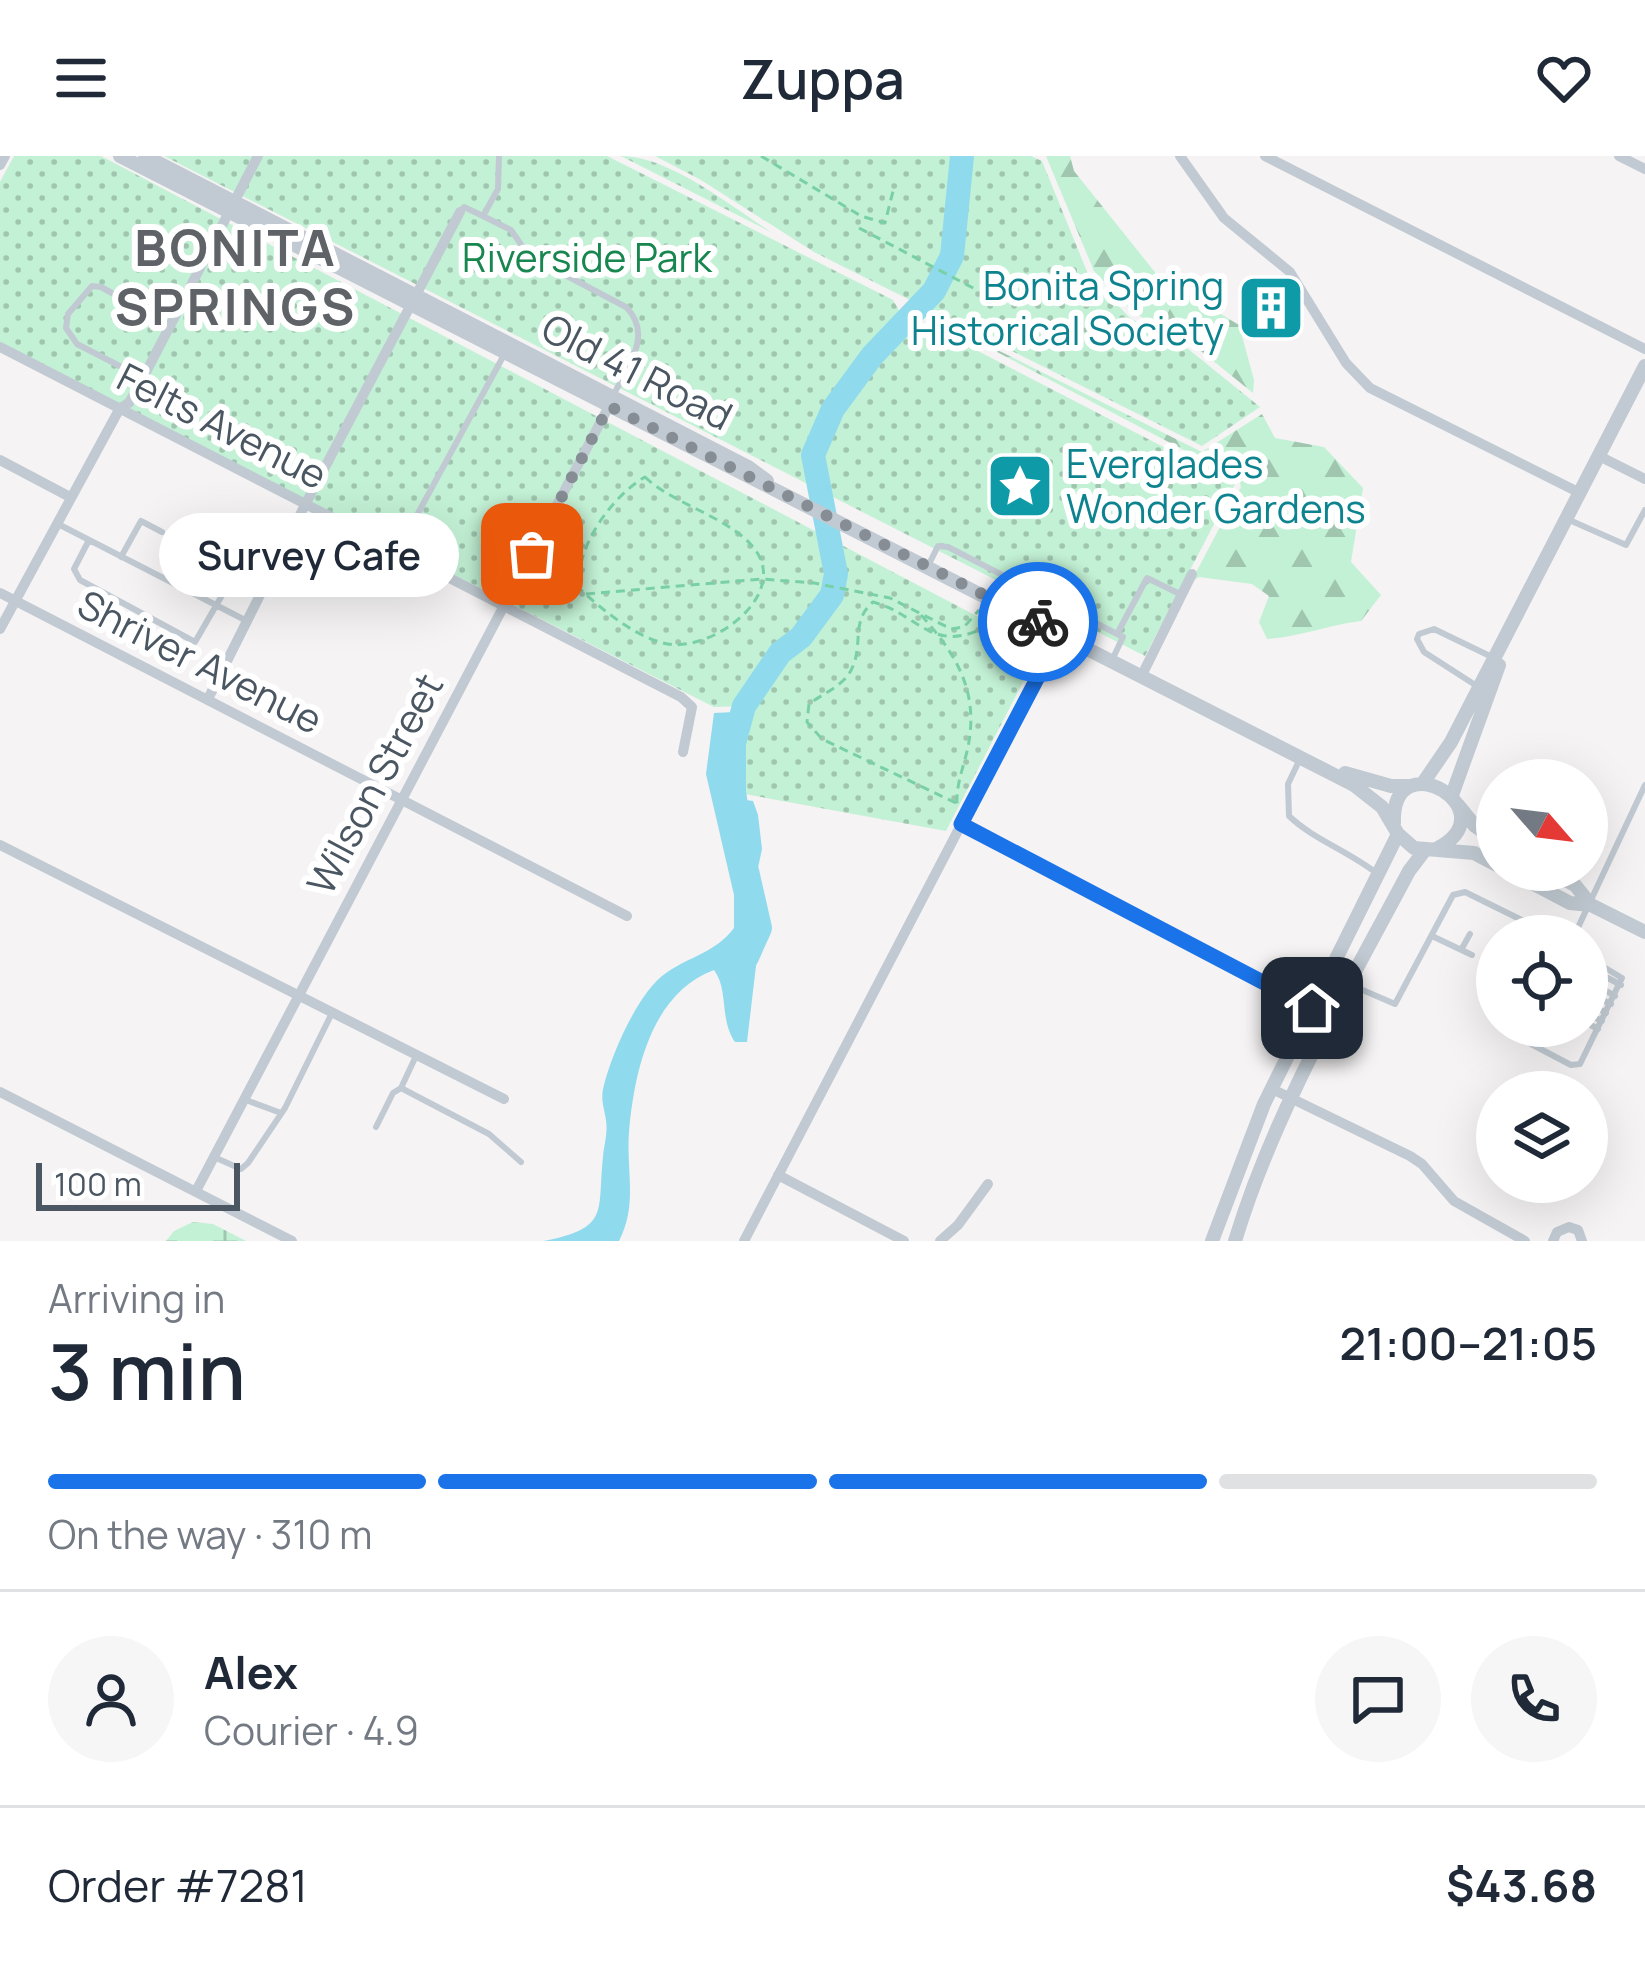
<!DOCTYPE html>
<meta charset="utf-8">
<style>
body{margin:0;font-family:Manrope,sans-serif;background:#f6f6f7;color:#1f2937;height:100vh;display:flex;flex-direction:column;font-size:45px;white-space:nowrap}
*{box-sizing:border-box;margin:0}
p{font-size:39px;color:#747a83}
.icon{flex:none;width:66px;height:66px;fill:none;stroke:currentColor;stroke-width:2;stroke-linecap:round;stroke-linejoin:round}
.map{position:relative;height:1085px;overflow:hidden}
.sheet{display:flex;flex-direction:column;background:#fff;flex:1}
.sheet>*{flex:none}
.needle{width:78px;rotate:118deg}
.controls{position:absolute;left:1476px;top:603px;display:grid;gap:24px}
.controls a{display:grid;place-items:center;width:132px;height:132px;border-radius:50%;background:#fff;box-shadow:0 12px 48px #0002;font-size:60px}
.scale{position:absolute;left:36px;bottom:30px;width:204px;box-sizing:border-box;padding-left:12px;border:6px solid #4a5661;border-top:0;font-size:33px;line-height:42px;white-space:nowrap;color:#4a5661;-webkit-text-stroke:9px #fff;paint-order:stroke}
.pin{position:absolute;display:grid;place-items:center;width:102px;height:102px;color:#fff;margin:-51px;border-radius:24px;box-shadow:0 6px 18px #0006}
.courier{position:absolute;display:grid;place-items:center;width:120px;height:120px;margin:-60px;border:9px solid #1a73e8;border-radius:50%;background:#fff;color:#222;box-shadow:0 3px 15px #0007}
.bubble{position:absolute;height:84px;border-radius:42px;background:#fff;box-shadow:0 12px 48px #0002;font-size:39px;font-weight:600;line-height:84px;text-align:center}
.summary em{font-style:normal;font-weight:600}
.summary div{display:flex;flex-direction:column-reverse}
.summary{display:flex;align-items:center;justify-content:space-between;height:204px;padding:0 48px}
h1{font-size:78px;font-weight:600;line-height:90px}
.bar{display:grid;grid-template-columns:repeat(4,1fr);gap:18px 12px;align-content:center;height:144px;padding:0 48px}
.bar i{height:15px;border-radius:9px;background:#e0e1e3}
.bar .on{background:#1a73e8}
.bar p{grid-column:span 4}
.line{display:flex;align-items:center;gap:30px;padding:0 48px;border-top:3px solid #e0e1e3}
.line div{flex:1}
.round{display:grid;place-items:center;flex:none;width:126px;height:126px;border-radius:63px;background:#f6f6f7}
header{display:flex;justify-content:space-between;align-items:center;height:156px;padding:0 48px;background:#fff;font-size:54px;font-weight:600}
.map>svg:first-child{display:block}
.forest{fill:url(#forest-firs)}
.wetland{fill:url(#wetland-marsh)}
.park{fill:url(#park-dots)}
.water{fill:#90daee}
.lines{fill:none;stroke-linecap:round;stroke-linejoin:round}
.river{stroke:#90daee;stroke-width:24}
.path{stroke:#7ad0a6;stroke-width:3;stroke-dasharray:9 6;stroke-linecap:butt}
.service{stroke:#c1cad2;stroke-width:6}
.minor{stroke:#c1cad2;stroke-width:10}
.tertiary{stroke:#c1cad2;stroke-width:14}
.done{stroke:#868d94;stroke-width:12;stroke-dasharray:0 21.6}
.route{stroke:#1a73e8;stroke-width:15}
.labels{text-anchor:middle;stroke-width:12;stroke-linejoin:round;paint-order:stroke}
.park-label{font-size:39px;fill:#17864f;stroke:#fff}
.culture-label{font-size:39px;fill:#0d838f;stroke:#fff;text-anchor:end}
.street-label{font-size:39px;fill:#4a5661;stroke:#fff}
.district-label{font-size:51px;font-weight:bold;letter-spacing:3px;fill:#5f6368;stroke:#fff}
</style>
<header><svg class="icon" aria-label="menu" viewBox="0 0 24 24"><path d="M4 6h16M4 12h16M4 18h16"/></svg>Zuppa<svg class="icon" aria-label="heart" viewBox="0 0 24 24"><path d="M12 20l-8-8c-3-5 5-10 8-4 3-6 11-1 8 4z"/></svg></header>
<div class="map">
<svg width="1645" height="1085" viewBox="0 0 1645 1085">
<defs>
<pattern id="forest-firs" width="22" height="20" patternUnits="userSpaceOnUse" patternTransform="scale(3)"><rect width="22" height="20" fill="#c3f1d5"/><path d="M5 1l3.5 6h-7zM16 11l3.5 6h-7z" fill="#a0c6b0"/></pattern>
<pattern id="wetland-marsh" width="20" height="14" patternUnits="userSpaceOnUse" patternTransform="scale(3)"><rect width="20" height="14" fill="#c3f1d5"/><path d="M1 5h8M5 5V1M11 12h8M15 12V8" fill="none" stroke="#a0c6b0"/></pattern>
<pattern id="park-dots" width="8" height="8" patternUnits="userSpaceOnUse" patternTransform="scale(3)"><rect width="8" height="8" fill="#c3f1d5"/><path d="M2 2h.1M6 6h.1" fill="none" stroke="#a0c6b0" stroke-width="1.8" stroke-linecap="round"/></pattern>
</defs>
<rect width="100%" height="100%" fill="#f5f3f3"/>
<!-- forest -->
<path class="forest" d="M1046 0H1070L1074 15 1158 120 1239 169 1254 224 1253 237 1191 187 1134 157 1094 115Z
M921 156 1202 296 1262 258 1275 282 1324 291 1363 332 1351 406 1381 439 1361 465C1328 469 1299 481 1267 483L1259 466 1269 440 1252 428 1199 421 1191 426 1241 331 1239 323Z"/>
<!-- wetland -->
<path class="wetland" d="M193 1066 213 1068 246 1085H166L174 1075Z"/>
<!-- park -->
<path class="park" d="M14 0H101L1032 489 1037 499 946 675 734 636V587L744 550 714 551 0 188V26Z
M164 0H607L893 144 905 165 910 160 1235 328 1145 500Z
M621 0C669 0 731 50 771 76Z
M655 0H1031L1042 5 1088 118 1130 162 1187 192 1260 251 1202 290 814 96 701 24Z"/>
<!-- water -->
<path class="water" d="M735 556 727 586V637L731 642 753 645 758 659 762 693 753 735 761 788 756 810 747 886H735C719 863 729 834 714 814 651 837 634 917 629 976 626 1015 638 1048 619 1085H544C611 1072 597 1055 603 1001 604 988 608 978 606 964 604 951 600 943 604 929 612 897 639 835 666 817 690 800 715 797 734 772V739L706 618 714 557Z"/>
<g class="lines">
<!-- river -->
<path class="river" d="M740 674 734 636V587L744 550 780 497 801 481 832 439 836 418 813 299 833 253 872 200 934 135 952 100 962 0
M747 715 760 772 747 801"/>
<!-- path -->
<path class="path" d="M761 0 861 60 885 67 894 31
M859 72 977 134
M645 321C675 350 737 363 758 398 785 444 707 499 663 487 633 479 601 453 579 432 575 392 611 341 645 321Z
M586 438 761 423 814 427 890 442 951 473 964 471 979 454
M921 459C957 499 979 536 968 591 964 610 956 628 957 648
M956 647 822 583 807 566 809 548C825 536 846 529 853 510 863 486 851 465 873 446 917 458 930 494 977 475L988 455"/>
<!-- service -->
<path class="service" d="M460 56 464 51 483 60 498 33 499 0
M483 60 511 74 529 100 626 151C654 179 627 211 613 240
M143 222 77 188 66 172 68 158 92 130 101 131 168 168
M1567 363 1626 389 1645 354
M60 369 245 464
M89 384 74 413 80 424 195 486 228 429V415L213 407
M398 394 505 197
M194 395 208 403
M121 401 141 365 162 376
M928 410 938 390 948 391 1123 481 1112 504
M177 429 194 395 178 385
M1117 478 1147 422 1182 439
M1480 532 1424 496 1417 483 1419 478 1434 473 1492 501
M1299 605 1288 628 1289 660C1313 683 1348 695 1375 716
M1432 780 1472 799
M1574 780 1645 629
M1461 794 1470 778
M1485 805 1497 811
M1587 812 1594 815
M1606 821 1621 829
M1587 825 1589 826
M1351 829 1395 848 1453 739 1465 736 1554 780
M1601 832 1615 840
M1596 841 1611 848
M1592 849 1606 857
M1588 858 1602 865
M1587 867 1598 873
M1541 870 1531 888 1571 909 1580 908 1622 822 1587 801
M416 900 401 932 489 978 521 1006
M246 944 281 957
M376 971 393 937 401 932
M214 1001 241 1013 248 1007 285 952 332 857"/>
<!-- minor -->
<path class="minor" d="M1180 0 1224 62 1290 116 1346 207 1370 232 1580 337
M1265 0 1645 193
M1619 0 1645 13
M0 9 5 0
M0 191 681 541 692 551 683 596
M1599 300 1645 323
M0 304 70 341
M0 437 627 760
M0 473 120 252 129 247 143 222 258 0
M1142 519 1192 418
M208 543 306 347 460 56
M961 668 1333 862
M0 689 504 943
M1272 933 1410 1000 1422 1008 1454 1045 1525 1085
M0 936 292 1085
M778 1019 904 1085
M196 1035 609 250
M744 1085 1061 477
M940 1085 958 1069 988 1028
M1553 1085 1557 1076 1569 1071 1578 1074 1582 1085"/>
<!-- tertiary -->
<path class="tertiary" d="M120 0 1354 629 1382 651 1398 678 1414 692 1474 697 1497 709
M145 0 748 311 767 325
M1345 617 1391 630H1411
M1423 627 1451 586 1645 210
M1452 639 1499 509
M1458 649 1475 670 1497 685
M1394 667C1391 583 1512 655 1436 693
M1507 714 1570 747 1591 749 1645 776
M1547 714 1575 729 1591 749
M1212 1085 1264 948 1398 678
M1235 1085C1274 956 1346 834 1409 715L1425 694"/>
</g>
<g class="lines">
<!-- done -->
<path class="done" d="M532 398 609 250 1038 466"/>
<!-- route -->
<path class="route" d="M1038 466 1061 477 961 668 1312 852"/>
</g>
<!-- icons -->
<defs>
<g id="building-square" transform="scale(3.45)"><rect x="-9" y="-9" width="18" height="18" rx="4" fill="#0f9aa8" stroke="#fff"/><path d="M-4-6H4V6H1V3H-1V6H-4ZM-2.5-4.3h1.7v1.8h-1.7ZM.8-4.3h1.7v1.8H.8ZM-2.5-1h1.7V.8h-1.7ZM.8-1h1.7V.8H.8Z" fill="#fff"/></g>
<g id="sight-square" transform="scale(3.45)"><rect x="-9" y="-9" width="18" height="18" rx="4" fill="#0f9aa8" stroke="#fff"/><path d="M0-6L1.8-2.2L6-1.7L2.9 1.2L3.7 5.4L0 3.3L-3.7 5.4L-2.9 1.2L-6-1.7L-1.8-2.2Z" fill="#fff"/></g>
</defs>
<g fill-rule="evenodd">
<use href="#building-square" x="1271" y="152"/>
<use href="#sight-square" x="1020" y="330"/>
</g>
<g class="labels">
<!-- park labels -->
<g class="park-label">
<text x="587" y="116">Riverside Park</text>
</g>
<!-- culture labels -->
<g class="culture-label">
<text x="1224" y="144">Bonita Spring<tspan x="1224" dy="45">Historical Society</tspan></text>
<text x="1066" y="322" text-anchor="start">Everglades<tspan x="1066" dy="45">Wonder Gardens</tspan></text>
</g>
<!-- street labels -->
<g class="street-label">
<text transform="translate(637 216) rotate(27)" y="14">Old 41 Road</text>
<text transform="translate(222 270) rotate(27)" y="14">Felts Avenue</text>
<text transform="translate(200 506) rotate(27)" y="14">Shriver Avenue</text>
<text transform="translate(375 628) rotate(-62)" y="14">Wilson Street</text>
</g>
<!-- district labels -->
<g class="district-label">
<text x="236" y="110">BONITA<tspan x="236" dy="59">SPRINGS</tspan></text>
</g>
</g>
</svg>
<div class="controls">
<a><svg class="needle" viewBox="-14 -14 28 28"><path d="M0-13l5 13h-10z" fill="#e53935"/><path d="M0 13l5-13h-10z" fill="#747a83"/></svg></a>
<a><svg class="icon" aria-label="locate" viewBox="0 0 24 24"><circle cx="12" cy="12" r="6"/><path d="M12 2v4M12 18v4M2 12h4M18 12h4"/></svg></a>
<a><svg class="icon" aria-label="layers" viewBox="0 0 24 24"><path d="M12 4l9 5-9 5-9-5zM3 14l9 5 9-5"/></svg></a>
</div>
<div class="scale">100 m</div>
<div class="pin" style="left:532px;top:398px;background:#ea580c"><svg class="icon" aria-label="bag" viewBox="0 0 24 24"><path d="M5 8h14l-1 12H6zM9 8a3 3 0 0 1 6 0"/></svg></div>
<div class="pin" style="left:1312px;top:852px;background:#1f2937"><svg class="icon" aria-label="home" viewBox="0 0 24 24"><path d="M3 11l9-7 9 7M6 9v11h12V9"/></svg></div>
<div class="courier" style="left:1038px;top:466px"><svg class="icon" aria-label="bike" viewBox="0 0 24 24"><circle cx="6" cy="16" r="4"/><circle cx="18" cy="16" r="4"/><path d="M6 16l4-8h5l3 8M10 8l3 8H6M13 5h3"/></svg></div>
<div class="bubble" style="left:159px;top:357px;width:300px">Survey Cafe</div>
</div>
<section class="sheet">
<div class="summary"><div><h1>3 min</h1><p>Arriving in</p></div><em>21:00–21:05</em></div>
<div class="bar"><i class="on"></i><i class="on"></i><i class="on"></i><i></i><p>On the way · 310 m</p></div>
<div class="line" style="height:216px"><a class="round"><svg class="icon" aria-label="person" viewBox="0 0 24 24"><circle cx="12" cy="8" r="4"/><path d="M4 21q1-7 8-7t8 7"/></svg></a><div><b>Alex</b><p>Courier · 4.9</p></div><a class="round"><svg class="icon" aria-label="chat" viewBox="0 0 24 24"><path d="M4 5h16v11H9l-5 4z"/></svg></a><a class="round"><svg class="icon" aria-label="phone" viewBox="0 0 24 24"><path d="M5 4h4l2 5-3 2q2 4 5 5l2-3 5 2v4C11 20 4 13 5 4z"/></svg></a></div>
<div class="line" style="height:156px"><div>Order #7281</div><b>$43.68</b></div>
</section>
